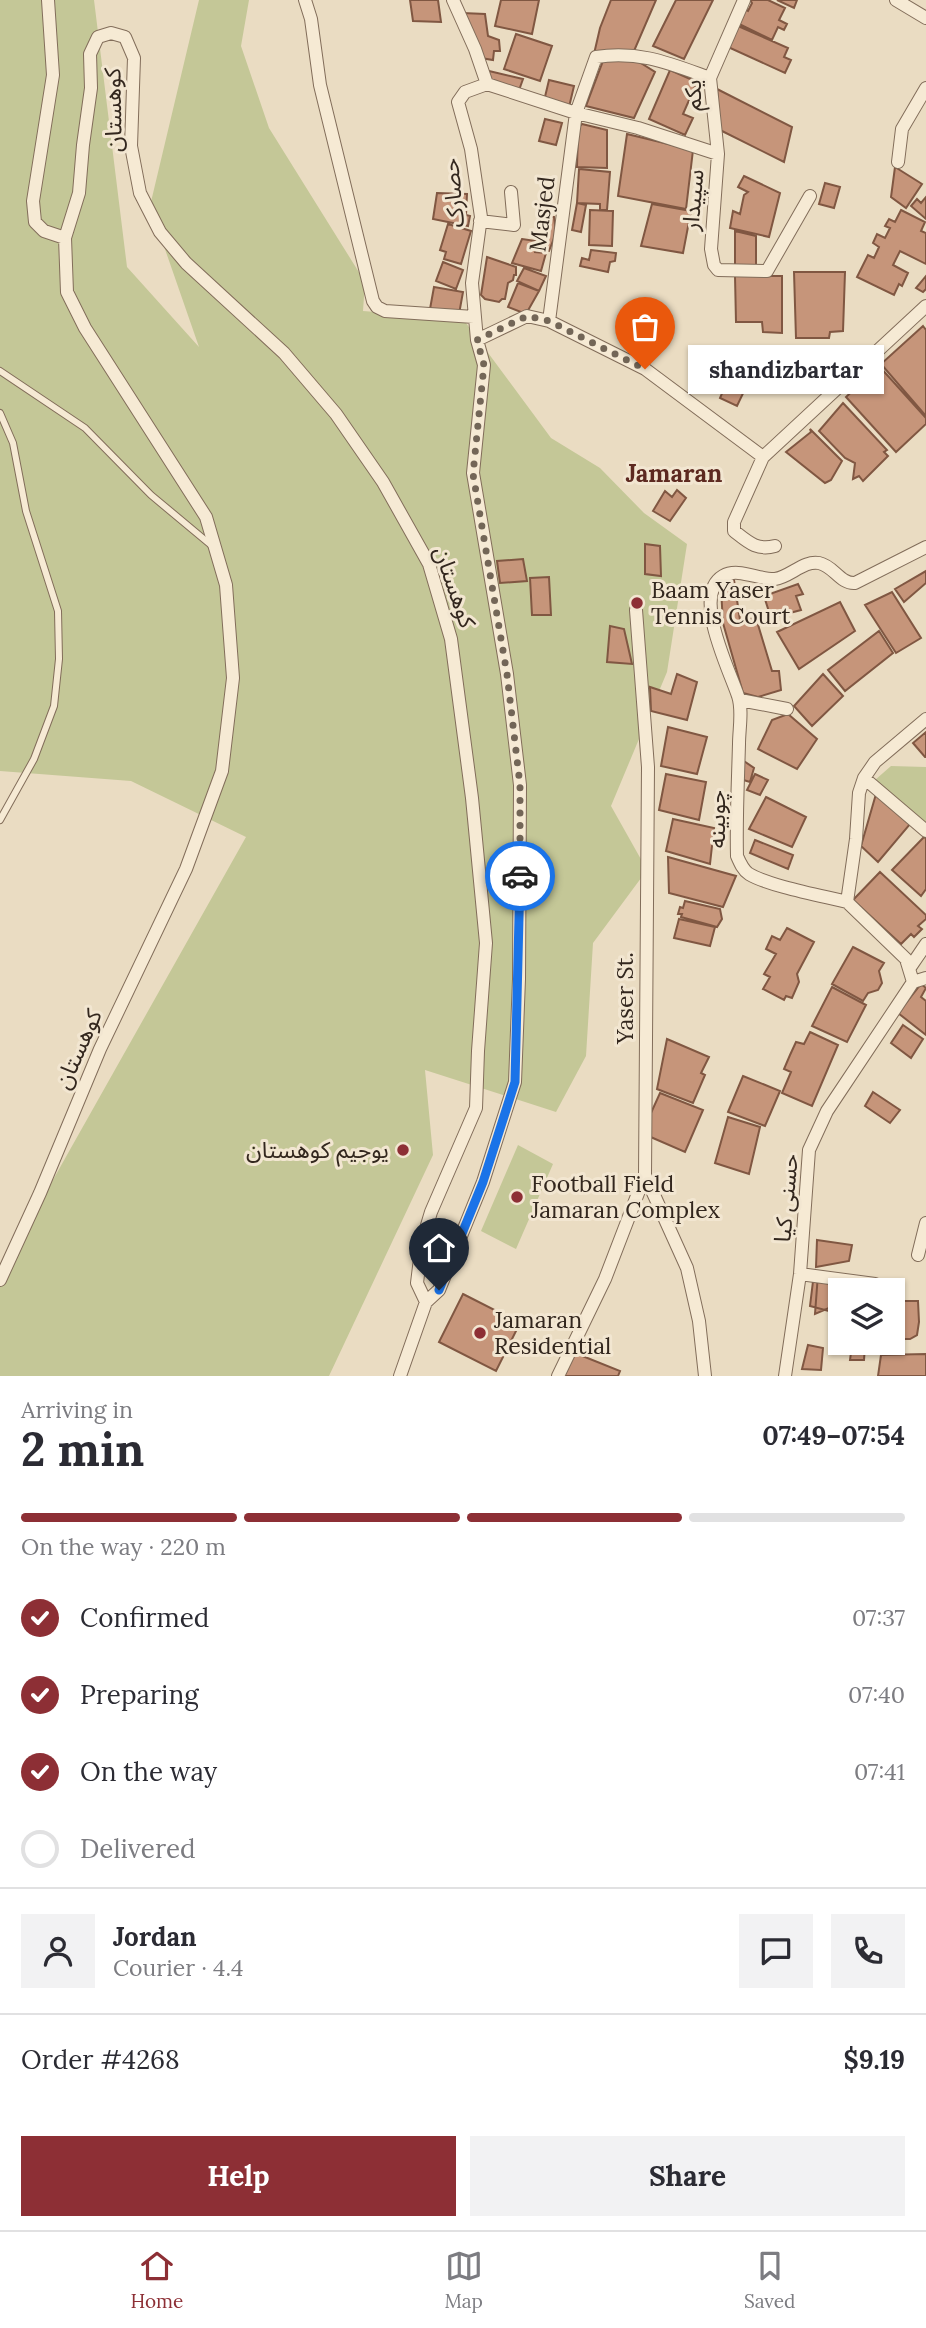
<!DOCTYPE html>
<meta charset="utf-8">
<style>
body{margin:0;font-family:Lora,"Noto Sans Arabic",serif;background:#f2f2f3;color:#2b2b33;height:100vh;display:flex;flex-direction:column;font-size:26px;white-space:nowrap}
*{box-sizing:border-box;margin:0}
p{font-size:23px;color:#7c7c81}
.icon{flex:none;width:38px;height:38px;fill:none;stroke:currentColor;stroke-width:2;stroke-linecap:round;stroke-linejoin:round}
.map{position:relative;height:1376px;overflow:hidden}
.sheet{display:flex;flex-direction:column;background:#fff;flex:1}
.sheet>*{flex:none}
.tools{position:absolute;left:828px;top:1278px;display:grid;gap:14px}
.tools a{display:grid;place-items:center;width:77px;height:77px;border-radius:0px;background:#fff;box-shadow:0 2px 5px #0004;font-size:35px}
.pin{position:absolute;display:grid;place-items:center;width:60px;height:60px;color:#fff;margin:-72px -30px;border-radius:50% 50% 50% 0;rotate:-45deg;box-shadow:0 0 7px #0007}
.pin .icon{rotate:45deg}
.courier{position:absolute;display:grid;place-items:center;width:70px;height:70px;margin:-35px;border:5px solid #1a73e8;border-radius:50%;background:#fff;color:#222;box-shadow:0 2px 9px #0007}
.bubble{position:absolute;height:49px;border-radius:0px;background:#fff;box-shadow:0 2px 5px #0004;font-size:23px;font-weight:800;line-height:49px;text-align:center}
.head em{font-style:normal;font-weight:800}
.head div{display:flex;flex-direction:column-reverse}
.head{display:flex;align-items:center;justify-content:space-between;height:119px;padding:0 21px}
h1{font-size:46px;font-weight:800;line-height:52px}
.bar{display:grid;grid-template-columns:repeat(4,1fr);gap:10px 7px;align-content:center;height:84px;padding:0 21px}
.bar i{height:9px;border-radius:5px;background:#e1e1e2}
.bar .selected{background:#8d2f35}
.bar p{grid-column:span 4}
.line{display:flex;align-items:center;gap:18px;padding:0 21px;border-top:2px solid #e1e1e2}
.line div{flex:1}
.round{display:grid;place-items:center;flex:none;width:74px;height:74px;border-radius:0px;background:#f2f2f3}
ol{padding:0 21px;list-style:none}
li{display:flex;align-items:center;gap:21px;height:77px}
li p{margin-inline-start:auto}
li .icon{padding:7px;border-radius:50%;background:#8d2f35;color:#fff;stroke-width:4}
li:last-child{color:#7c7c81}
li i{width:38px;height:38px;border:4px solid #e1e1e2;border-radius:50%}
.button{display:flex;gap:14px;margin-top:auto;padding:14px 21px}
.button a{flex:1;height:80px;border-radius:0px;background:#8d2f35;color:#fff;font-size:28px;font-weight:800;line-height:80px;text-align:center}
.button a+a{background:#f2f2f3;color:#2b2b33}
.tabs{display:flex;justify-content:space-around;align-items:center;height:98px;border-top:2px solid #e1e1e2;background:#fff;font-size:19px;color:#7c7c81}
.tabs a{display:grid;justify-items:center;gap:4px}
.tabs .selected{color:#8d2f35}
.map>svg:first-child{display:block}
.green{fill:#c4c797}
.building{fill:#c6957a;stroke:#805742;stroke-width:2}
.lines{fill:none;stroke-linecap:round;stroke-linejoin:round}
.service-casing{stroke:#826d5a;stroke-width:8}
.minor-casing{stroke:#826d5a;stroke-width:14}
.service{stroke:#f6ead4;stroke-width:6}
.minor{stroke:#f6ead4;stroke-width:12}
.done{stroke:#736657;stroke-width:7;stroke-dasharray:0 12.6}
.route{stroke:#1a73e8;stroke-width:9}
.poi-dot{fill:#8d2f35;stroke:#f2e6d1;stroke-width:2.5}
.labels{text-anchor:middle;stroke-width:6;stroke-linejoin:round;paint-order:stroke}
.street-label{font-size:23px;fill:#33271e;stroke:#f2e6d1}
.poi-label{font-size:23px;fill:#33271e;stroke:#f2e6d1;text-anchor:start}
.neighbourhood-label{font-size:24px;font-weight:bold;fill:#5d2920;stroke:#f2e6d1}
</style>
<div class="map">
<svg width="926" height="1376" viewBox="0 0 926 1376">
<rect width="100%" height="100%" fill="#eadcc2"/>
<!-- green -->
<path class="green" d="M0 0H94L127 267 199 347 150 206 199 0H249L241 46 269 128 365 282 363 311 463 319 551 438 600 468 644 513 687 544 667 672 611 806 647 870 593 943 586 1056 556 1112 425 1070 433 1155 329 1376H0V1274L246 837 131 781 0 771Z
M891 766 926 767V825L875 780Z
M518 1145 553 1164 516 1249 481 1231Z"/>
<!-- building -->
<path class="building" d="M410 0H438L441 22 413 21Z
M501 0H539L532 34 495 26Z
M611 0H656L634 51 594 54 600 28Z
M676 0H713L684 59 653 46Z
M750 0H768L785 8 779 20 787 24 784 30 778 27 772 40 737 23 744 9 748 11 752 3Z
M777 0H797L794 8Z
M462 13 485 14 488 36 499 40 500 51H494L493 60 481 58Z
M738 26 788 48 784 57 791 60 785 73 728 47Z
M516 34 552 46 540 81 504 69Z
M636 60 655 72 634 118 586 106 603 61Z
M670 70 697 82 683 114 693 118 685 135 649 119Z
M489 71 523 79 518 93 488 83Z
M549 80 574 86 569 107 544 101Z
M717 89 792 127 784 162 720 130Z
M545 119 562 123 556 145 539 141Z
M582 124 607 130V168L577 167 578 128Z
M627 134 693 150 686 209 618 196Z
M895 167 922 184 906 208 891 197Z
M579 169 610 172 607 210H600V204L577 203Z
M744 176 780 193 769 237 730 228 733 211 740 214 744 195 748 192 738 187Z
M825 183 840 187 834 208 819 204Z
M437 193 467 194 466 215 470 216 468 226 433 219Z
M926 197V219L911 206 917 199 921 203Z
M577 203 586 205 581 232 572 230Z
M652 204 691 211 683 253 641 246Z
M590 210 613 211 612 246 589 245Z
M901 210 925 222 921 231 926 233V264L900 251 893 265 908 273 902 286 899 284 894 295 857 277 868 255 874 258 879 247 873 243 877 234 885 238 890 228 885 226 889 219 895 222Z
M541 217H554L556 233 549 251 542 250 543 239 536 236Z
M448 224 471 231 461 264 444 259 446 252 440 250Z
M735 231 756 236V267H735Z
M522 239 536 241 535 252 546 253 541 271 512 263Z
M591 250 616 253 615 261 610 262 608 272 580 266 582 258 589 260Z
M487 257 516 267V275H514L513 280 508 283 505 299H502L499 302 485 299 481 295Z
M443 262 463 270 456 289 436 281Z
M524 268 546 276 539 291 517 281Z
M794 272H845L843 331 830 332 829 338H796Z
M735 276H782V333L763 332 762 322H736Z
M926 276V289L923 292 916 288Z
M518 283 539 291 526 314 508 307Z
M434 287 463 292 459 314 430 309Z
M923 326 926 330V416L881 364Z
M736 361 747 366 740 385 746 387 737 406 720 398Z
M879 366 926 418V424L896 452 846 397Z
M843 403 887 450 884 452 888 456 863 481 859 476 853 479 855 463 845 458 819 431Z
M810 429 842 461 831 480 825 483 786 452 811 432Z
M677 490 686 498 670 521 653 511 665 491 672 497Z
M645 544 660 546 661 576 645 574Z
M523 559 527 581 500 583 497 561Z
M926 571V583L904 602 895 589Z
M549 577 551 615H532L530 578Z
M734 580 740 620 756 618 772 671H779L781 690 758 697 743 693 723 623 721 589Z
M798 584 803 594 796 596 801 610 771 618 764 596Z
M892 592 921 638 896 653 865 605Z
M840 602 855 631 799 669 777 632Z
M610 626 624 629 632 664 607 662Z
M879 631 893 653 845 691 828 670Z
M677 674 697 682 687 720 651 711 650 687 671 694Z
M823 674 843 696 812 726 794 706Z
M788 714 817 739 797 769 758 749 772 720Z
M668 727 707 737 697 774 661 766Z
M926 732V757H925L913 743Z
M741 759 754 768 750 782 740 779Z
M666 774 706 782 699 820 659 810Z
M755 774 768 780 760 795 747 790Z
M876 794 911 823 878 862 861 846Z
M766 797 806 817 792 847 749 829Z
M673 819 714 828 710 864 666 851Z
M924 837 926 838V889L921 896 892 870Z
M755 840 793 855 788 869 750 853Z
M668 857 736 876 723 907 669 893Z
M880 872 926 915V919L918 926 922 929 914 937 911 934 901 944 853 900Z
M685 901 720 909 722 919 717 927 681 917 682 914H678L680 907 683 908Z
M679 919 715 927 710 946 674 938Z
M787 928 814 942 797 974 799 982 792 998 786 996 784 1000 763 989 770 977 764 974 776 954 766 949 772 936 780 940Z
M853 947 884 963 879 971 882 983 878 990 868 993 863 1001 832 984Z
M921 984 926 988 921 997 926 1001V1035L898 1013Z
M832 987 866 1005 847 1042 812 1026Z
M903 1025 923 1039 911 1058 891 1043Z
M810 1032 838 1045 812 1106 782 1093 791 1072 784 1069 790 1055 796 1042 804 1044Z
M667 1039 709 1057 701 1073 705 1075 693 1103 657 1089Z
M743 1076 780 1091 765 1126 728 1112Z
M873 1092 900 1110 890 1123 865 1106Z
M660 1093 703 1110 685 1152 646 1135V1124Z
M728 1117 760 1127 749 1174 715 1163Z
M817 1240 852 1245 849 1261 816 1267Z
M814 1273 860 1277 859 1290H840V1314L810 1306Z
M818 1274 859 1277V1290H840V1304L832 1302 829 1308 815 1314Z
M463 1294 520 1323 496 1371 439 1342Z
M902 1301H918L919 1322 917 1335 910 1339H892V1311Z
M808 1345 823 1348 821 1370 802 1369Z
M852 1345 865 1346 864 1360H850Z
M575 1353 620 1371 618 1376H564Z
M926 1354V1376H878L881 1355Z"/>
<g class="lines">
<!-- service casing -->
<g class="service-casing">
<path id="service" d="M0 371 85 428 151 495 211 545
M0 413 13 443 26 511 58 611 59 659 54 706 34 759 0 820"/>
</g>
<!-- minor casing -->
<g class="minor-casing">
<path id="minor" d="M48 0 53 75 33 201 35 222 44 231 65 238
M305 0 311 19 320 85 373 301 377 307 385 311 474 317
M453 0 475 49 487 84
M744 0 710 78 718 154 711 249 714 265 718 270 767 271 810 196
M896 0 926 18
M487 84 576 113 638 128 718 154
M898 162 902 129 926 88
M480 221 514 225 511 192
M549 321 576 113 596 57C639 50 671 64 710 78
M477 340 527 316 549 321 645 369 763 457
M775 546C757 551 748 542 734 531V522L763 457 926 306
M636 610 648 767 645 1175 687 1268 699 1321 705 1376
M740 700 787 709
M864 778 926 831
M847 902C823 896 769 886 749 874 743 870 740 863 737 856 736 819 738 781 739 744 739 729 743 710 738 696 730 671 691 595 723 576 738 567 759 580 775 579 790 577 804 560 819 563 834 566 840 584 855 583L926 547
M909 969 926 944
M913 982 906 959 847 902 856 839 859 793 864 778 875 762 926 719
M918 1255 926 1223
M800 1274 875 1284V1290
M0 1280 40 1193 100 1049 186 869 222 771 233 678 226 585 206 517 85 328 67 292 65 238 79 193 83 145 91 88 90 54 98 37 111 33 125 37 134 58 131 146 140 193 160 232 186 263 284 353 336 414 383 482 429 564 451 639 472 798 486 943 478 1051 476 1108 431 1212 422 1242 417 1283 426 1302
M400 1376 426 1302 439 1290 483 1182 515 1082 519 979 520 785 507 674 473 473 484 365 477 340 472 283 481 217 471 149 458 102 465 92 487 84
M558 1376 605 1279 645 1175
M785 1376 800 1274 809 1150 827 1111 913 982 926 978"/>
</g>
<!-- service -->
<use href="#service" class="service"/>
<!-- minor -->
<use href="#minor" class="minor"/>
</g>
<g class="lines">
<!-- done -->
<path class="done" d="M520 876V785L507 674 473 474 484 365 477 340 527 316 549 321 645 369"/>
<!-- route -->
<path class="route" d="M439 1290 483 1182 515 1082 520 876"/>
</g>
<!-- markers -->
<g class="poi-dot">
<circle cx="637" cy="603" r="7"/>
<circle cx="403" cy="1150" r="7"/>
<circle cx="517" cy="1197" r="7"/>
<circle cx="480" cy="1333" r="7"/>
</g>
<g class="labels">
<!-- street labels -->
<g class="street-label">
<text transform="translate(693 95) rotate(-90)" y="8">یکم</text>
<text transform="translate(113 110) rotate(-91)" y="8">کوهستان</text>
<text transform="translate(453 193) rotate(-95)" y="8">حصارک</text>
<text transform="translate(693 200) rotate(-85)" y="8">سپیدار</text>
<text transform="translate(542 214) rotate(-83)" y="8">Masjed</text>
<text transform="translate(455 587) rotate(71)" y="8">کوهستان</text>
<text transform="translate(717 819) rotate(-90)" y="8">چوبینه</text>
<text transform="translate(625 998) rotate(-90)" y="8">Yaser St.</text>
<text transform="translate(78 1049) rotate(-66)" y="8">کوهستان</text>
<text transform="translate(786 1198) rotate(-85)" y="8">حسنی کیا</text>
</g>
<!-- poi labels -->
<g class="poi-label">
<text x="651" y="598">Baam Yaser<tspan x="651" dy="26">Tennis Court</tspan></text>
<text x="389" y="1158" text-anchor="end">یوجیم کوهستان</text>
<text x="531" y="1192">Football Field<tspan x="531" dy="26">Jamaran Complex</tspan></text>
<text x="494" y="1328">Jamaran<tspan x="494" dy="26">Residential</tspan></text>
</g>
<!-- neighbourhood labels -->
<g class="neighbourhood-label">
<text x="674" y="482">Jamaran</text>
</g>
</g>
</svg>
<div class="tools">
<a><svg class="icon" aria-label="layers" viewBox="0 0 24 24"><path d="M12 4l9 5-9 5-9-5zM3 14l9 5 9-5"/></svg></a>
</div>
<div class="pin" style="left:645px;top:369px;background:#ea580c"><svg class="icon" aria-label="bag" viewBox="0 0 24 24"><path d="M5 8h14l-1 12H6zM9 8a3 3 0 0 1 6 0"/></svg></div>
<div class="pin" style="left:439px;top:1290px;background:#1f2937"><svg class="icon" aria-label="home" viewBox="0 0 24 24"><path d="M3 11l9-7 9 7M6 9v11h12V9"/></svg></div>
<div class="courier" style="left:520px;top:876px"><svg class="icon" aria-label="car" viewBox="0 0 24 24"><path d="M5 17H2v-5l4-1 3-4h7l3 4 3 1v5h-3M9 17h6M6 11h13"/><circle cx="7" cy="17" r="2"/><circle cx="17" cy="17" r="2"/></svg></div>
<div class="bubble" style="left:688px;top:345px;width:196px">shandizbartar</div>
</div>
<section class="sheet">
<div class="head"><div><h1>2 min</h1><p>Arriving in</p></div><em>07:49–07:54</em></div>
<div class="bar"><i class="selected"></i><i class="selected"></i><i class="selected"></i><i></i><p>On the way · 220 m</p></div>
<ol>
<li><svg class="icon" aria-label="check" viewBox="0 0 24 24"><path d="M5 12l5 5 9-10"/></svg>Confirmed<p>07:37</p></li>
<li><svg class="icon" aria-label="check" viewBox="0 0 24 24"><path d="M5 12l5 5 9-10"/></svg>Preparing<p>07:40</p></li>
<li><svg class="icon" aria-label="check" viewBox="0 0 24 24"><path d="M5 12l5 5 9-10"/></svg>On the way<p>07:41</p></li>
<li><i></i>Delivered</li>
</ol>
<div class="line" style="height:126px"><a class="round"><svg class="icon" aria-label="person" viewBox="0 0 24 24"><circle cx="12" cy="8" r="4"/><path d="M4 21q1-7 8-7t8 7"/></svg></a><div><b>Jordan</b><p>Courier · 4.4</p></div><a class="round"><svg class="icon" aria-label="chat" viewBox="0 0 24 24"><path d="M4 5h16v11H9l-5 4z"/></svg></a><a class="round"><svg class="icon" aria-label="phone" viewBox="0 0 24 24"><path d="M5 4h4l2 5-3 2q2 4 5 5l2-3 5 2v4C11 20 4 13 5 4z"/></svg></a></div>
<div class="line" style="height:91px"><div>Order #4268</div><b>$9.19</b></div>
<div class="button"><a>Help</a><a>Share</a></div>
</section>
<nav class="tabs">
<a class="selected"><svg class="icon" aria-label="home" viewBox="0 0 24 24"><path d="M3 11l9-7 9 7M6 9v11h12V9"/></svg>Home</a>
<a><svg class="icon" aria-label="map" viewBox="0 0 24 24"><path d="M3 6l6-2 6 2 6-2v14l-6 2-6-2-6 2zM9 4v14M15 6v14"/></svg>Map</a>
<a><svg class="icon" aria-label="saved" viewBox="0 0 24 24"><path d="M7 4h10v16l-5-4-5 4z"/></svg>Saved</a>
</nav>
